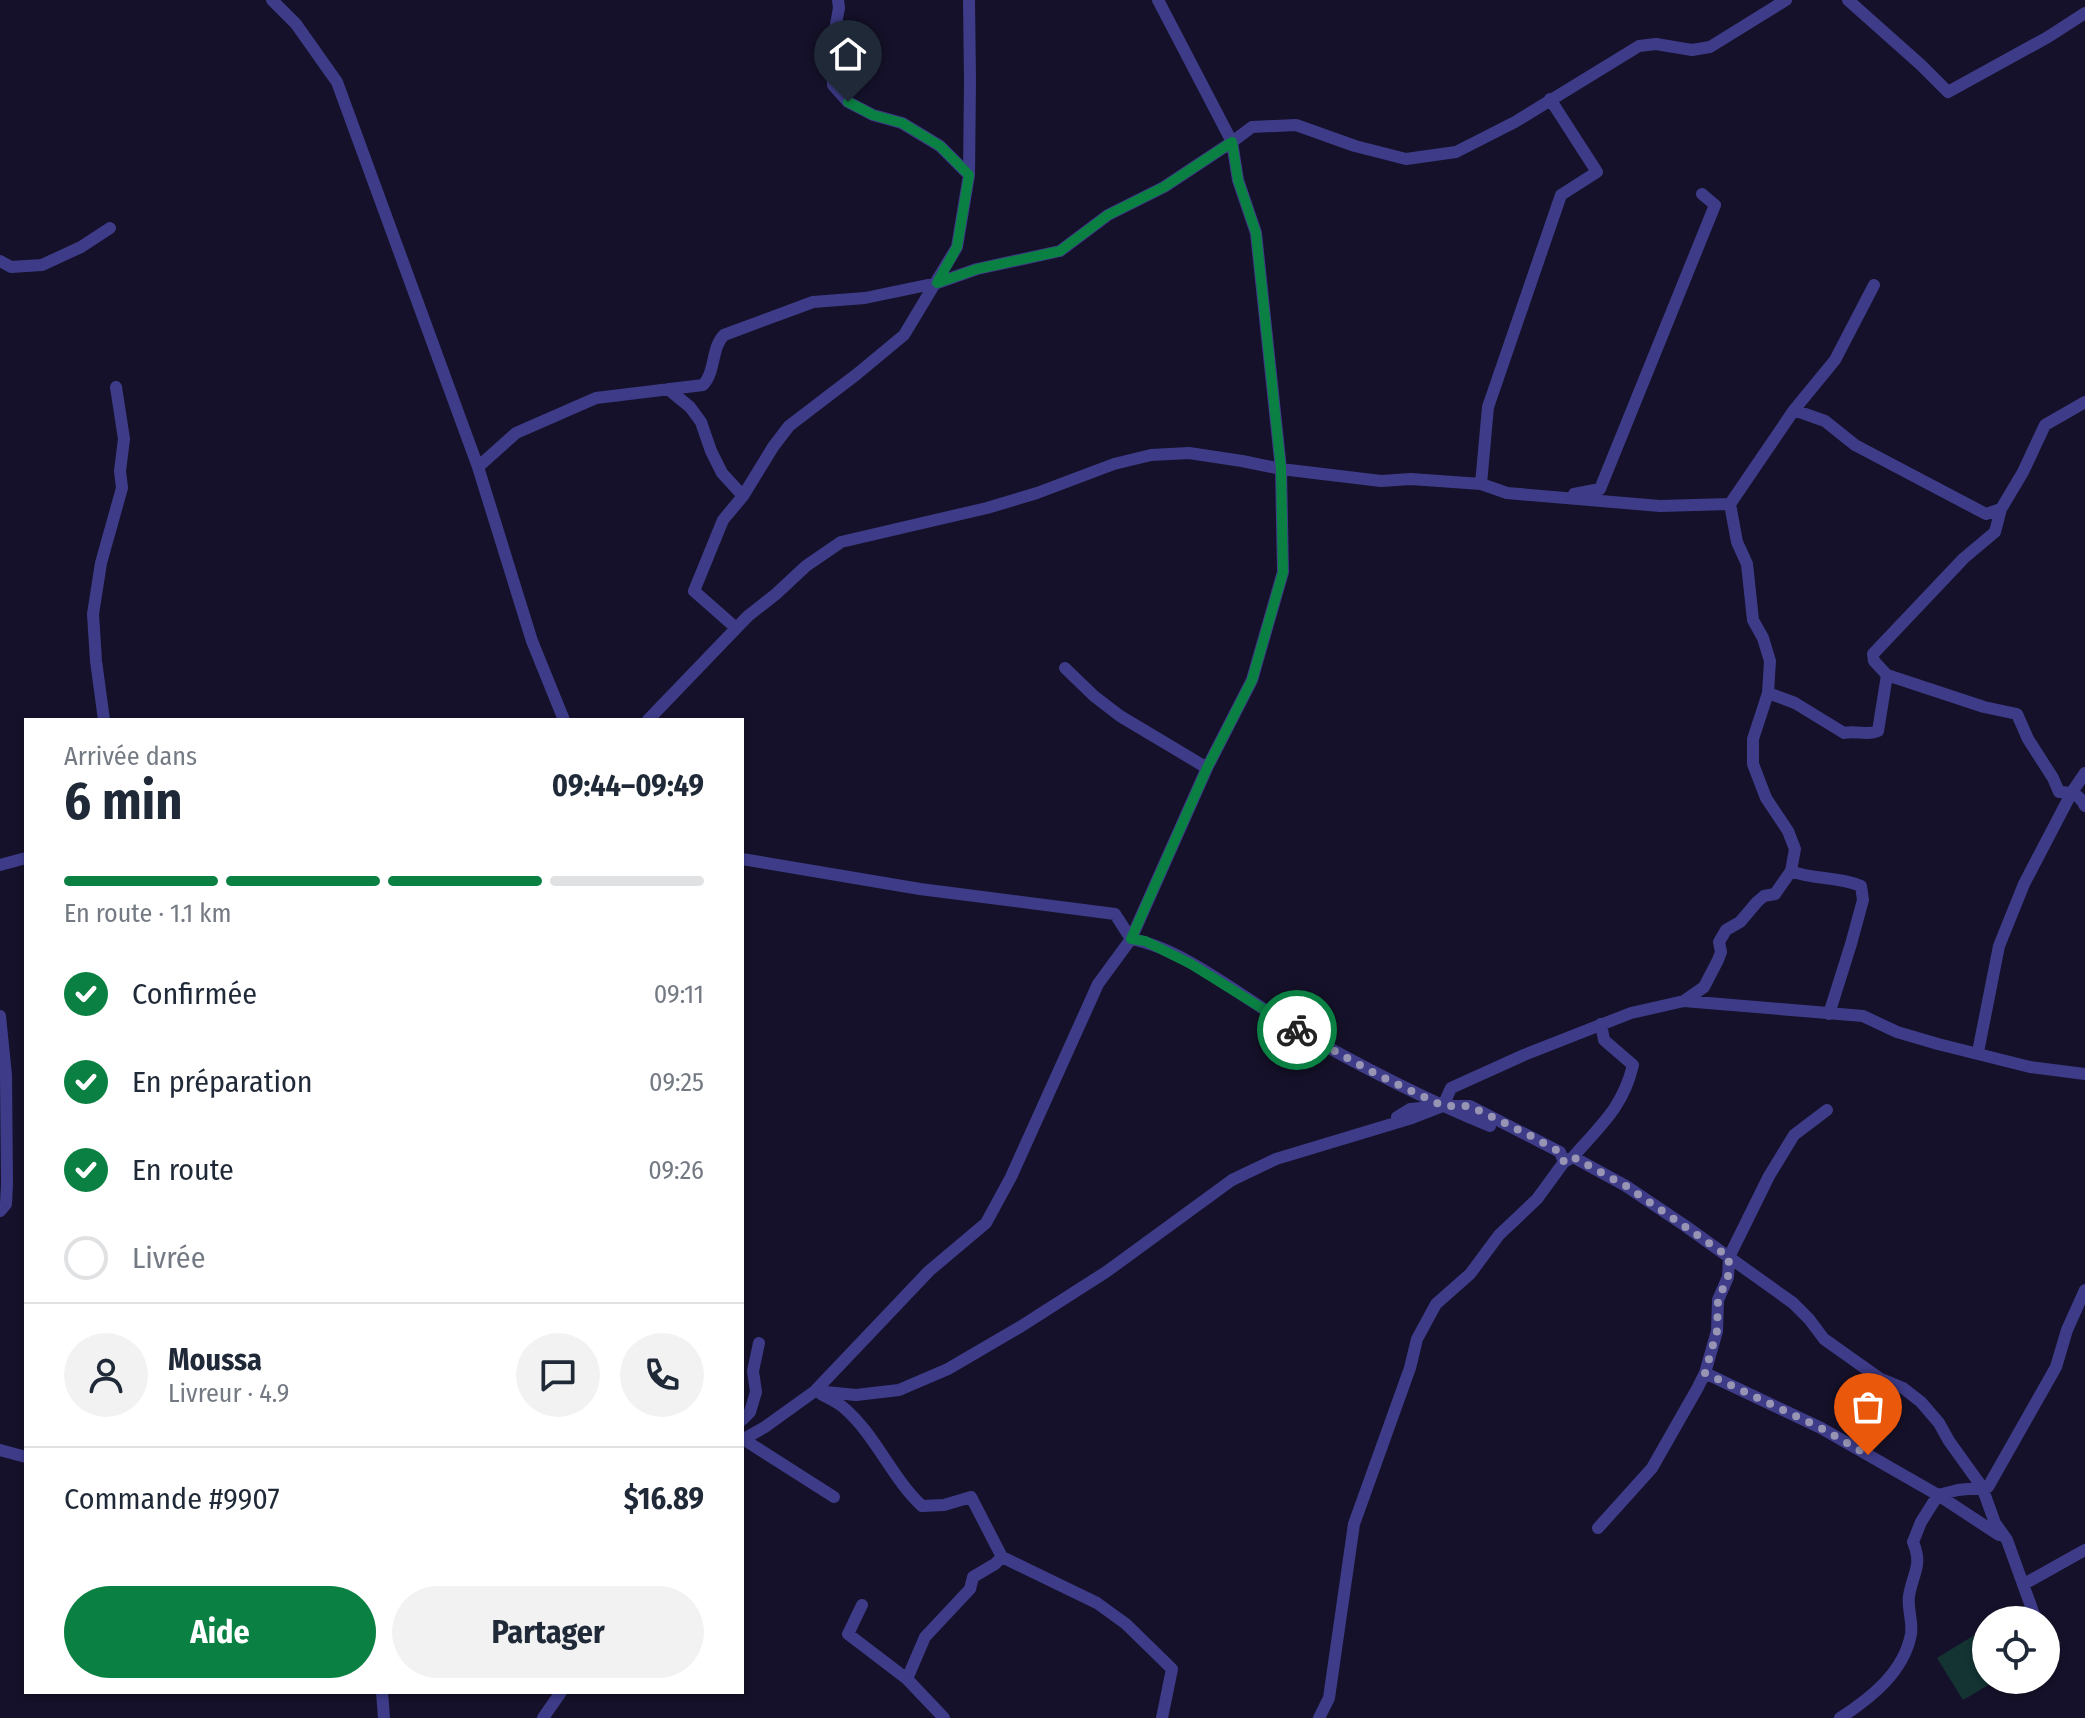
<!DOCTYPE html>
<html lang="fr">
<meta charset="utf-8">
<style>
body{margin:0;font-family:"Fira Sans Condensed",sans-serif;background:#f2f2f3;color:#1f2937;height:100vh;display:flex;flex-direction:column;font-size:30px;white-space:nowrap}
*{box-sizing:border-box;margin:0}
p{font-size:26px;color:#747a83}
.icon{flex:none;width:44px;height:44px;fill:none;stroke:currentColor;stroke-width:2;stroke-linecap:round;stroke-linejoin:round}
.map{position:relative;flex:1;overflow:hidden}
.drawer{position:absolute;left:24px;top:718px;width:720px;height:976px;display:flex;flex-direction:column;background:#fff;border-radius:0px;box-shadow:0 2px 6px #0004}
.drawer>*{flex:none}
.tools{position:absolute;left:1972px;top:1606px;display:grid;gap:16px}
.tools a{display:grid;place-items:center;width:88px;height:88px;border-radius:50%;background:#fff;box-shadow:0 2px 6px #0004;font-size:40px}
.pin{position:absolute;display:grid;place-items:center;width:68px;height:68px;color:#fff;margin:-82px -34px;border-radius:50% 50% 50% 0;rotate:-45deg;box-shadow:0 0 8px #0007}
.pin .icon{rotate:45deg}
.courier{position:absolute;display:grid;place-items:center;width:80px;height:80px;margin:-40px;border:6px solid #0b8043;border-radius:50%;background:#fff;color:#222;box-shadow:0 2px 10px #0007}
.headline em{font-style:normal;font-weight:700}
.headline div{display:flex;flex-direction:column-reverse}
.headline{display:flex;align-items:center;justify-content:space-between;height:136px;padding:0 40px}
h1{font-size:52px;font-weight:700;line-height:60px}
.bar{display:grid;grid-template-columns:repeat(4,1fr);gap:12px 8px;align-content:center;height:96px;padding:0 40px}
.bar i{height:10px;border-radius:6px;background:#e0e1e3}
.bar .current{background:#0b8043}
.bar p{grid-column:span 4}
.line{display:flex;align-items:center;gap:20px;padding:0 40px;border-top:2px solid #e0e1e3}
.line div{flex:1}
.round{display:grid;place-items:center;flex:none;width:84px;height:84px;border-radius:42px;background:#f2f2f3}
ol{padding:0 40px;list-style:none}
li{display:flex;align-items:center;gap:24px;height:88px}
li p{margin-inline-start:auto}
li .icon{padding:8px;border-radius:50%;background:#0b8043;color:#fff;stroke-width:4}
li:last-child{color:#747a83}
li i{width:44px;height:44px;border:4px solid #e0e1e3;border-radius:50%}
.action{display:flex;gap:16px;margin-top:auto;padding:16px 40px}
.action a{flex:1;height:92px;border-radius:48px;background:#0b8043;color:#fff;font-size:32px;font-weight:700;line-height:92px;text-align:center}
.action a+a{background:#f2f2f3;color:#1f2937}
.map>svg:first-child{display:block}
.green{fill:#133433}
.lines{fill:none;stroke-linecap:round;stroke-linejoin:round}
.minor{stroke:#3e3c89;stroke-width:12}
.done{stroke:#9794b4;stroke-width:8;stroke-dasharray:0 14.4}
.route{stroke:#0b8043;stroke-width:10}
</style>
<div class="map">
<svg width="2085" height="1718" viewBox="0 0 2085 1718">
<rect width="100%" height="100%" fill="#15112a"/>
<!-- green -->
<path class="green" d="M1986 1628V1680H1997L1963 1700 1937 1658Z"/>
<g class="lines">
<!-- minor -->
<path class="minor" d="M272 0 296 24 337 82 478 467 532 641 564 720
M838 0 839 8 831 51 833 85 848 102 873 115 902 123 940 146 969 175
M1848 0 1921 65 1948 92 2048 37 2085 13
M0 261 11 267 42 265 81 247 110 228
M668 389 690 407 701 422 711 451 722 473 743 496
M1794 410 1825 421 1855 445 1986 514 2001 509 2023 472 2045 425 2085 402
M478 467 516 433 596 398 703 385C716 371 711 348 724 335L813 302 865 298 937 283 977 269 1060 251 1108 215 1164 187 1232 142 1252 127 1296 125 1355 146 1406 159 1456 152 1515 122 1639 46 1656 44 1692 50 1710 47 1786 0
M1481 484 1488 407 1561 195 1597 172 1550 99
M1574 494 1600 489 1715 205 1702 194
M2001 509 1995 532 1964 558 1873 654 1874 661 1887 675 1984 707 2017 714 2028 739 2053 778 2059 792C2072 792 2079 794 2085 806
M736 628 694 591 723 520 743 496 773 447 789 426 857 374 904 335 957 247 969 175 970 80 969 0
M1065 668 1094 696 1120 716 1207 768
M1768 693 1795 703 1844 733C1856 730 1868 736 1878 731L1887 675
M104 720 96 661 93 614 101 563 122 488 120 471 124 439 116 387
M648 720 748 616 776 594 806 566 841 542 987 508 1037 493 1114 464 1151 455 1189 453 1242 461 1281 469 1381 481 1411 479 1481 484 1507 493 1660 506 1730 504
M742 859 920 889 1115 914 1131 939C1183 948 1246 1000 1292 1027 1356 1064 1422 1098 1490 1126
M0 865 26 858
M1791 871C1813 880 1838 876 1861 886L1863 900 1851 944 1829 1014
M1684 1001 1704 987 1718 960 1721 952 1719 942 1726 930 1740 922 1757 902 1764 896 1775 894 1791 871 1795 849 1788 831 1766 798 1753 764V739L1768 693 1770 661 1763 638 1753 620 1747 564 1737 542 1730 504 1794 410 1835 360 1874 285
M0 1016 6 1075 7 1184 6 1204 0 1211
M1978 1052 1999 946 2024 884 2072 792 2085 773
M1397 1117 1410 1109 1443 1106 1451 1088 1524 1055 1631 1013 1684 1001 1863 1016 1897 1032 1938 1044 2030 1067 2085 1074
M1573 1157C1601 1125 1623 1107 1633 1065L1604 1040 1601 1024
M1705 1373 1821 1428 1938 1495 1999 1535
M815 1391 856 1395 899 1390 948 1369 1020 1327 1106 1272 1232 1180 1276 1159 1412 1118 1443 1106H1470L1560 1152 1564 1162 1573 1157 1626 1186 1684 1225 1793 1303 1809 1319 1824 1339 1879 1378 1903 1388 1921 1402 1939 1423 1949 1441 1982 1487 1995 1523 2007 1540 2036 1620
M821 1394C828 1398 837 1402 843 1407 876 1435 891 1477 922 1506L944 1505 971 1497 1002 1557 1097 1603 1126 1624 1172 1669 1162 1718
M742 1420 750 1412 756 1392 753 1371 759 1343
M743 1439 834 1497
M742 1440 765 1427 815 1391 929 1271 986 1223 1011 1177 1098 984 1131 939 1207 768 1252 680 1283 572 1281 469 1256 233 1238 180 1232 142 1158 0
M0 1450 26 1457
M1598 1528 1652 1468 1697 1389 1705 1373 1717 1331 1718 1300 1728 1277 1729 1257 1769 1176 1794 1135 1827 1110
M2024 1584 2085 1550
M862 1605 848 1634 907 1679
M382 1692 384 1718
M543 1718 561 1692
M944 1718 907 1679 925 1637 970 1589 973 1577 995 1564 1002 1557
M1319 1718 1329 1698 1354 1524 1410 1368 1417 1339 1436 1304 1470 1274 1499 1235 1537 1199 1564 1162
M1840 1718C1871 1698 1904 1672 1911 1634 1913 1621 1907 1608 1909 1596 1913 1572 1923 1566 1913 1542L1921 1522 1938 1495 1958 1490 1988 1487 2056 1367 2067 1330 2085 1290"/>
</g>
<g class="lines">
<!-- done -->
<path class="done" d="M1297 1030 1376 1074 1443 1106H1470L1529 1135 1560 1152 1564 1162 1573 1157 1626 1186 1729 1257 1728 1277 1718 1300 1717 1331 1705 1373 1821 1428 1868 1455"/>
<!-- route -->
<path class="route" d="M848 102 873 115 902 123 917 132 940 146 969 175 957 247 937 283 977 269 1060 251 1108 215 1164 187 1232 142 1238 180 1256 233 1281 469 1283 572 1252 680 1207 768 1131 939 1145 941 1191 964 1297 1030"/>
</g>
</svg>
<div class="tools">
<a><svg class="icon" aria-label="locate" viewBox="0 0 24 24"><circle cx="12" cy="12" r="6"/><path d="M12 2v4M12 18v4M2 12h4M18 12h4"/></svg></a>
</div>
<div class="pin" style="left:1868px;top:1455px;background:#ea580c"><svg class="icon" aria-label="bag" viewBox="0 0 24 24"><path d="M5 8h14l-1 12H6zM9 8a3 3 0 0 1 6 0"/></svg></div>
<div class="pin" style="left:848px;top:102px;background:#1f2937"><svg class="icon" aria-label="home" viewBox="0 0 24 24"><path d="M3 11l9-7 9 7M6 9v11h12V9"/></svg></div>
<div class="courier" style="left:1297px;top:1030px"><svg class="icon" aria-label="bike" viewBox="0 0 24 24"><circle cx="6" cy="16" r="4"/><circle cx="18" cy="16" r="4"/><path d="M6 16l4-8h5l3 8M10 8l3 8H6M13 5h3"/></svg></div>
<section class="drawer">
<div class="headline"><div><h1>6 min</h1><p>Arrivée dans</p></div><em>09:44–09:49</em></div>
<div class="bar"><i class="current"></i><i class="current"></i><i class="current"></i><i></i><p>En route · 1.1 km</p></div>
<ol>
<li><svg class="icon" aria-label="check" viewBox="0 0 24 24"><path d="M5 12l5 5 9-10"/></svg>Confirmée<p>09:11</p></li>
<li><svg class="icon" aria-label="check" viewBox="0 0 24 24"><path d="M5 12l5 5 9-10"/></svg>En préparation<p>09:25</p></li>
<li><svg class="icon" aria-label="check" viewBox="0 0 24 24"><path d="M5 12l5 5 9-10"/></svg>En route<p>09:26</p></li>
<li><i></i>Livrée</li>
</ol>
<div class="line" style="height:144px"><a class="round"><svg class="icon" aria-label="person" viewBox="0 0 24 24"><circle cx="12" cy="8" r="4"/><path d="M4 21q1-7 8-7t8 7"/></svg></a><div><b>Moussa</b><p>Livreur · 4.9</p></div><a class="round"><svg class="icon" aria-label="chat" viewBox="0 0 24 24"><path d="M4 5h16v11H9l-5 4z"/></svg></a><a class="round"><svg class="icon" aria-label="phone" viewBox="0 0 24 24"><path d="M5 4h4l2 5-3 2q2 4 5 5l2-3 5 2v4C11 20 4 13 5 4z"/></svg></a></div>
<div class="line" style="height:104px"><div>Commande #9907</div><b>$16.89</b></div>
<div class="action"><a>Aide</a><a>Partager</a></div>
</section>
</div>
